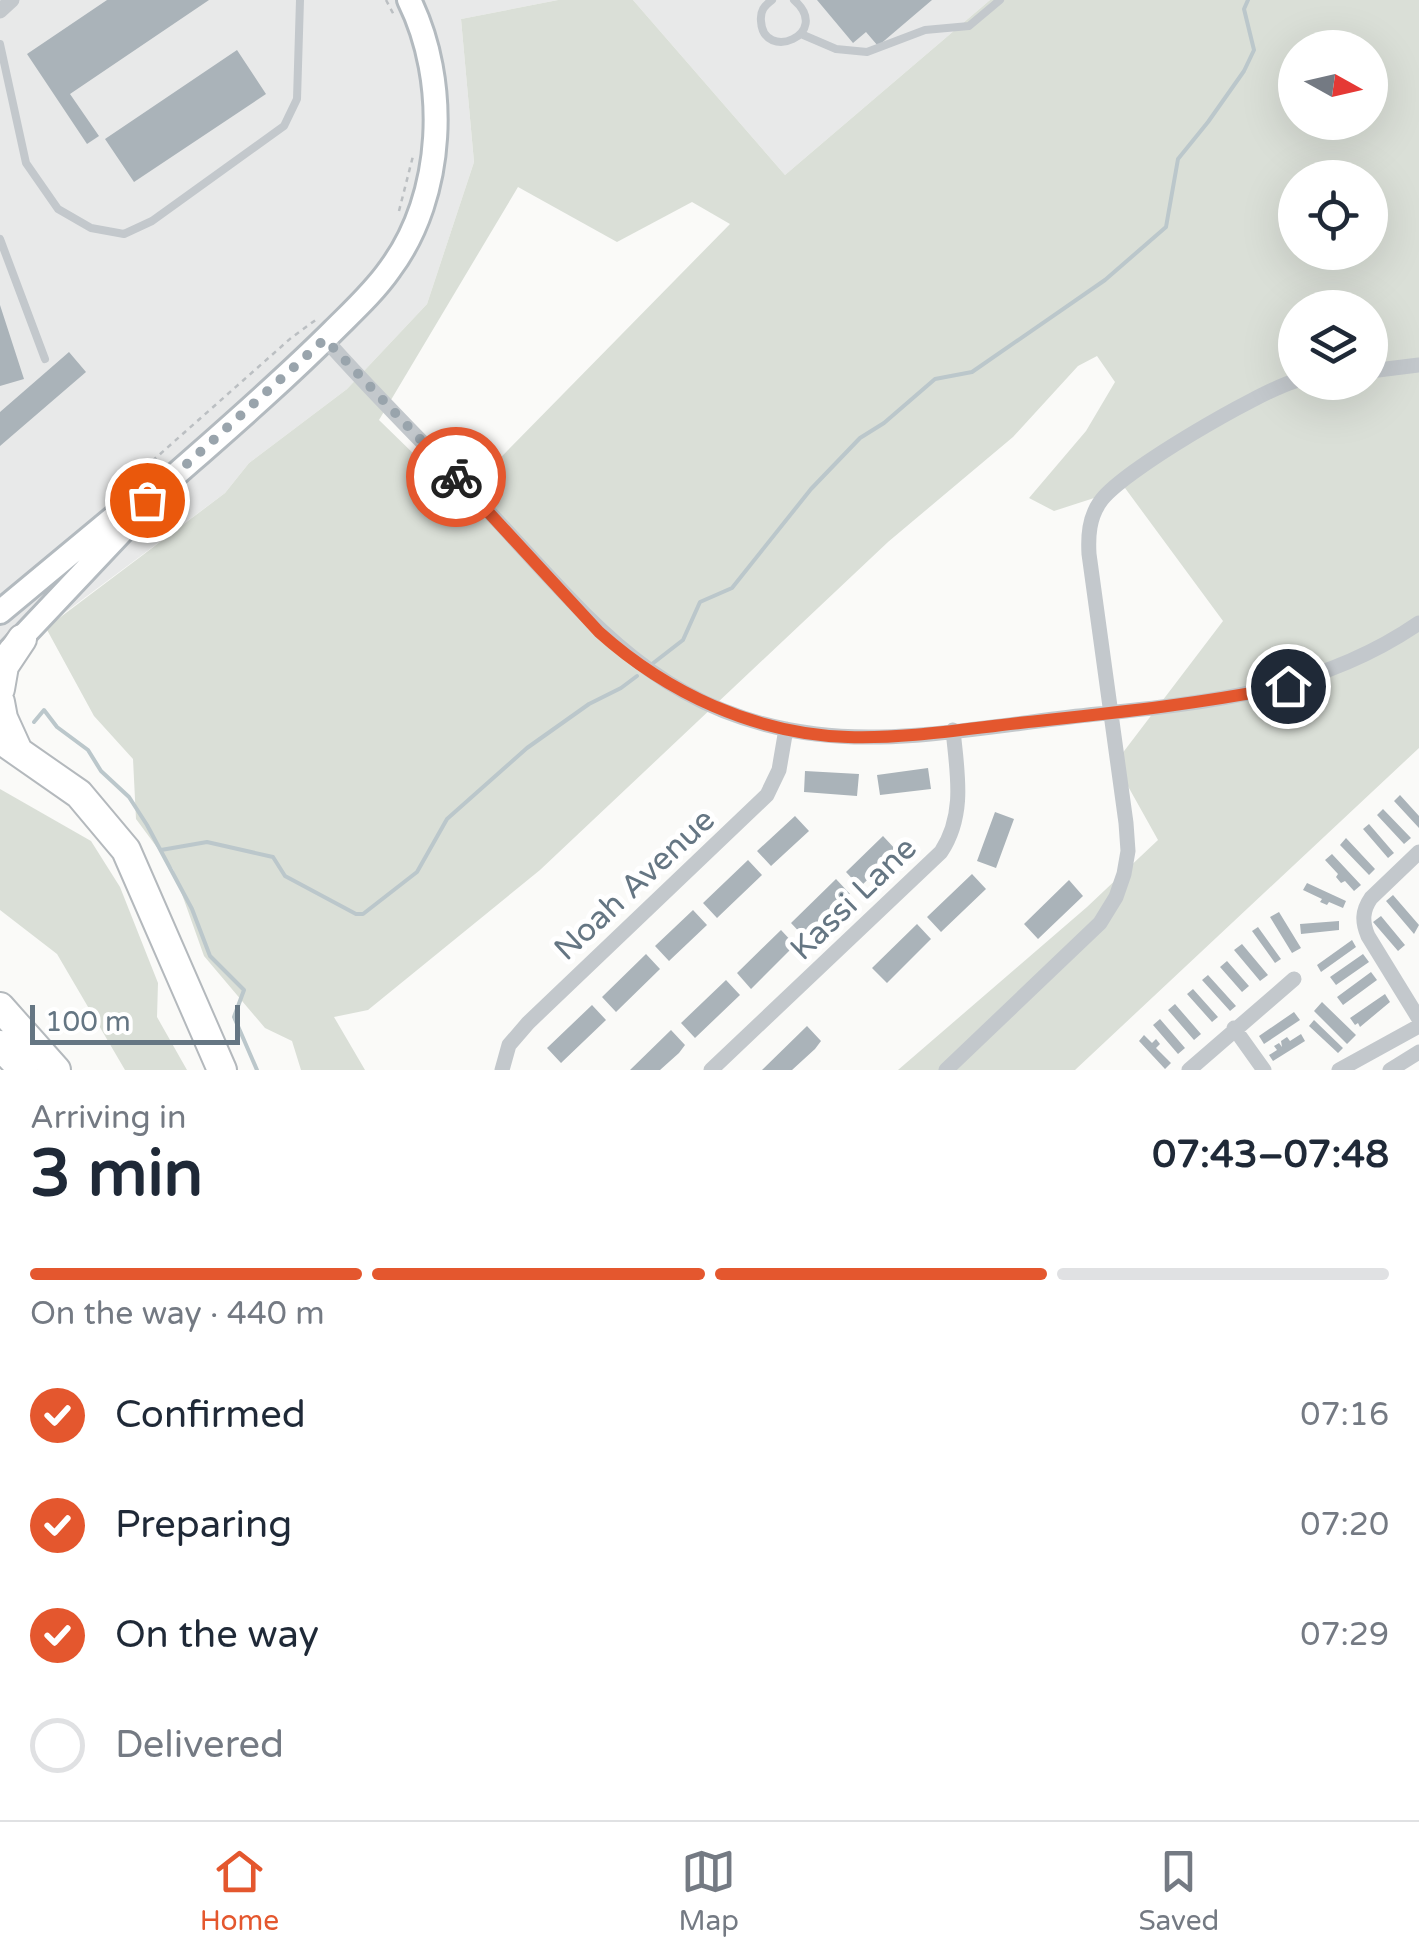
<!DOCTYPE html>
<meta charset="utf-8">
<style>
body{margin:0;font-family:"Varela Round",sans-serif;background:#f6f6f7;color:#1f2937;height:100vh;display:flex;flex-direction:column;font-size:38px;white-space:nowrap}
*{box-sizing:border-box;margin:0}
p{font-size:32px;color:#747a83}
.icon{flex:none;width:55px;height:55px;fill:none;stroke:currentColor;stroke-width:2;stroke-linecap:round;stroke-linejoin:round}
.map{position:relative;height:1070px;overflow:hidden}
.drawer{display:flex;flex-direction:column;background:#fff;flex:1}
.drawer>*{flex:none}
.needle{width:65px;rotate:98deg}
.fabs{position:absolute;left:1278px;top:30px;display:grid;gap:20px}
.fabs a{display:grid;place-items:center;width:110px;height:110px;border-radius:50%;background:#fff;box-shadow:0 10px 40px #0002;font-size:50px}
.scale{position:absolute;left:30px;bottom:25px;width:210px;box-sizing:border-box;padding-left:10px;border:5px solid #657683;border-top:0;font-size:28px;line-height:35px;white-space:nowrap;color:#657683;-webkit-text-stroke:8px #fff;paint-order:stroke}
.pin{position:absolute;display:grid;place-items:center;width:85px;height:85px;color:#fff;margin:-42px;border:5px solid #fff;border-radius:50%;box-shadow:0 2px 10px #0007}
.courier{position:absolute;display:grid;place-items:center;width:100px;height:100px;margin:-50px;border:8px solid #e4572e;border-radius:50%;background:#fff;color:#222;box-shadow:0 2px 12px #0007}
.summary em{font-style:normal;font-weight:800}
.summary div{display:flex;flex-direction:column-reverse}
.summary{display:flex;align-items:center;justify-content:space-between;height:170px;padding:0 30px}
h1{font-size:65px;font-weight:800;line-height:75px}
.bar{display:grid;grid-template-columns:repeat(4,1fr);gap:15px 10px;align-content:center;height:120px;padding:0 30px}
.bar i{height:12px;border-radius:8px;background:#e0e1e3}
.bar .current{background:#e4572e}
.bar p{grid-column:span 4}
ol{padding:0 30px;list-style:none}
li{display:flex;align-items:center;gap:30px;height:110px}
li p{margin-inline-start:auto}
li .icon{padding:10px;border-radius:50%;background:#e4572e;color:#fff;stroke-width:4}
li:last-child{color:#747a83}
li i{width:55px;height:55px;border:5px solid #e0e1e3;border-radius:50%}
.menu{display:flex;justify-content:space-around;align-items:center;height:140px;border-top:2px solid #e0e1e3;background:#fff;font-size:28px;color:#747a83}
.menu a{display:grid;justify-items:center;gap:5px}
.menu .current{color:#e4572e}
.map>svg:first-child{display:block}
.built{fill:#e8e9e9}
.green{fill:#dadfd7;fill-rule:evenodd}
.lines{fill:none;stroke-linecap:round;stroke-linejoin:round}
.stream{stroke:#bbc7cb;stroke-width:4}
.building{fill:#aab3b9}
.secondary-casing{stroke:#b3babf;stroke-width:28}
.highway-casing{stroke:#b4b9bd;stroke-width:32}
.path{stroke:#bbbfc2;stroke-width:2.5;stroke-dasharray:5 5;stroke-linecap:butt}
.lane{stroke:#c3c8cc;stroke-width:8}
.street{stroke:#c3c8cc;stroke-width:15}
.secondary{stroke:#fff;stroke-width:22}
.highway{stroke:#fff;stroke-width:28}
.done{stroke:#99a4ac;stroke-width:10;stroke-dasharray:0 18}
.route{stroke:#e4572e;stroke-width:12}
.labels{text-anchor:middle;stroke-width:10;stroke-linejoin:round;paint-order:stroke}
.street-label{font-size:32px;fill:#657683;stroke:#fff}
</style>
<div class="map">
<svg width="1419" height="1070" viewBox="0 0 1419 1070">
<rect width="100%" height="100%" fill="#fafaf8"/>
<!-- built -->
<path class="built" d="M0 0H558L461 19 474 162 427 304 347 389 249 463 225 493 0 661Z
M633 0H990L785 175Z"/>
<!-- green -->
<path class="green" d="M558 0H633L785 175 990 0H1419V748L1075 1070H898L1087 907 1158 840 1115 763 1223 621 1125 488 1054 511 1029 498 1086 431 1115 382 1097 356 1078 366 1013 437 888 542 540 870 368 1010 334 1017 365 1070H301L292 1041 265 1028 204 956 173 869 136 819 133 759 94 716 46 628 225 493 249 463 347 389 427 304 474 162 461 19ZM1295 48H1370V122H1295ZM1295 178H1370V252H1295ZM518 187 617 242 692 202 730 224 460 499 379 420ZM1295 308H1370V382H1295Z
M0 789 91 841 120 887 158 983 157 1017 187 1070H125L57 954 0 910Z"/>
<g class="lines">
<!-- stream -->
<path class="stream" d="M652 664 683 640 700 602 732 588 811 489 860 438 884 423 935 379 972 372 1105 280 1166 227 1178 159 1208 122 1244 71 1254 50 1244 9 1248 0
M34 722 44 710 57 727 88 750 101 771 129 797 147 825 192 909 210 956 244 990 234 1017 257 1070
M161 850 207 842 273 857 285 876 356 914H363L417 872 447 819 527 748 589 704 621 688 637 676"/>
</g>
<!-- building -->
<path class="building" d="M107 0H209L70 94 99 136 87 144 27 54Z
M817 0H932L878 46 866 32 853 43Z
M237 50 266 94 134 182 105 139Z
M0 305 24 379 0 386Z
M69 352 86 372 0 446V412Z
M928 768 931 789 880 795 877 775Z
M805 771 859 774 857 796 804 792Z
M1400 795 1419 816V828L1394 801Z
M1383 809 1411 838 1404 844 1377 815Z
M995 812 1014 819 996 868 977 861Z
M795 816 809 831 771 866 757 851Z
M1369 824 1394 853 1388 858 1363 829Z
M883 836 897 851 860 887 846 872Z
M1346 838 1375 869 1369 875 1340 845Z
M1332 854 1361 885 1354 891 1345 881 1341 883 1336 877 1338 874 1325 860Z
M748 860 762 875 717 918 703 903Z
M972 874 986 889 941 932 927 917Z
M836 879 850 894 805 938 791 923Z
M1069 880 1083 896 1038 939 1024 924Z
M1307 883 1346 901 1343 908 1329 902 1327 905 1320 902 1322 899 1303 890Z
M1393 895 1419 925 1414 934 1386 901Z
M693 910 707 925 669 961 655 946Z
M1279 912 1301 948 1292 953 1270 917Z
M1381 916 1405 945 1398 951 1373 922Z
M1339 921V930L1301 934 1300 924Z
M917 924 931 939 887 983 872 968Z
M1258 927 1281 959 1275 963 1252 931Z
M781 930 795 945 751 989 737 973Z
M1352 940 1356 947 1321 972 1317 965Z
M1242 944 1268 975 1260 981 1234 950Z
M646 954 660 969 616 1012 602 997Z
M1363 954 1369 962 1336 985 1330 977Z
M1227 961 1249 986 1242 992 1220 967Z
M1371 972 1377 980 1343 1005 1337 997Z
M1208 975 1236 1006 1230 1011 1202 980Z
M726 980 740 995 695 1038 681 1023Z
M1193 989 1218 1017 1212 1022 1187 994Z
M1385 994 1390 1002 1360 1027 1358 1023 1355 1025 1350 1018Z
M1322 1002 1356 1035 1347 1044 1314 1011Z
M1175 1004 1201 1034 1194 1040 1168 1010Z
M592 1005 606 1020 561 1063 547 1048Z
M1294 1012 1300 1020 1264 1044 1259 1036Z
M1160 1019 1185 1048 1178 1054 1153 1025Z
M1314 1020 1343 1048 1338 1053 1309 1026Z
M807 1026 821 1041 815 1049 792 1070H762Z
M671 1030 685 1045 679 1053 660 1070H630Z
M1301 1034 1305 1041 1273 1061 1269 1055 1277 1050 1274 1046 1279 1043 1282 1047 1281 1041 1287 1037 1290 1041Z
M1144 1035 1152 1043 1156 1039 1160 1044 1156 1048 1171 1063 1165 1069 1139 1041Z"/>
<g class="lines">
<!-- secondary casing -->
<g class="secondary-casing">
<path id="secondary" d="M0 612 118 514 144 502
M10 650 127 526 147 500C210 444 274 390 333 331 353 311 374 292 390 269 445 195 449 81 409 0"/>
</g>
<!-- highway casing -->
<g class="highway-casing">
<path id="highway" d="M0 689 4 666 22 639
M0 702 3 718 18 751
M0 739 79 794 126 850 222 1070
M0 1007 56 1070
M0 1045 23 1070"/>
</g>
<!-- path -->
<path class="path" d="M386 0 395 17
M399 211 413 156
M115 494 291 338 317 319"/>
<!-- lane -->
<path class="lane" d="M772 0C764 6 760 11 761 21 763 63 833 34 794 0
M801 34 836 49 867 52 925 30 969 26 1000 0
M0 44 26 163 58 209 91 228 124 234 152 221 284 126 297 99 300 0
M0 239 45 359"/>
<!-- street -->
<path class="street" d="M0 11 12 0
M325 339C379 400 437 456 492 515 591 621 660 715 816 734 900 745 1002 724 1088 715 1205 703 1319 692 1419 623
M1370 371 1419 365
M1419 852 1371 898C1362 911 1362 922 1368 936L1419 1019
M1234 1028 1264 1070
M502 1070 509 1045 528 1023 767 795 779 770 786 729
M711 1070 941 852C966 814 957 772 953 730
M946 1070 1100 923 1116 897 1124 874 1128 851 1126 823 1089 554C1088 536 1089 518 1100 502 1120 472 1258 392 1295 381
M1189 1070 1294 979
M1339 1070 1419 1026
M1390 1070 1419 1052"/>
<!-- secondary -->
<use href="#secondary" class="secondary"/>
<!-- highway -->
<use href="#highway" class="highway"/>
</g>
<g class="lines">
<!-- done -->
<path class="done" d="M147 500 325 339 456 477"/>
<!-- route -->
<path class="route" d="M456 477 599 632C667 693 755 734 848 737 911 739 976 727 1038 721 1122 712 1206 703 1288 686"/>
</g>
<g class="labels">
<!-- street labels -->
<g class="street-label">
<text transform="translate(634 884) rotate(-43)" y="11">Noah Avenue</text>
<text transform="translate(853 898) rotate(-44)" y="11">Kassi Lane</text>
</g>
</g>
</svg>
<div class="fabs">
<a><svg class="needle" viewBox="-14 -14 28 28"><path d="M0-13l5 13h-10z" fill="#e53935"/><path d="M0 13l5-13h-10z" fill="#747a83"/></svg></a>
<a><svg class="icon" aria-label="locate" viewBox="0 0 24 24"><circle cx="12" cy="12" r="6"/><path d="M12 2v4M12 18v4M2 12h4M18 12h4"/></svg></a>
<a><svg class="icon" aria-label="layers" viewBox="0 0 24 24"><path d="M12 4l9 5-9 5-9-5zM3 14l9 5 9-5"/></svg></a>
</div>
<div class="scale">100 m</div>
<div class="pin" style="left:147px;top:500px;background:#ea580c"><svg class="icon" aria-label="bag" viewBox="0 0 24 24"><path d="M5 8h14l-1 12H6zM9 8a3 3 0 0 1 6 0"/></svg></div>
<div class="pin" style="left:1288px;top:686px;background:#1f2937"><svg class="icon" aria-label="home" viewBox="0 0 24 24"><path d="M3 11l9-7 9 7M6 9v11h12V9"/></svg></div>
<div class="courier" style="left:456px;top:477px"><svg class="icon" aria-label="bike" viewBox="0 0 24 24"><circle cx="6" cy="16" r="4"/><circle cx="18" cy="16" r="4"/><path d="M6 16l4-8h5l3 8M10 8l3 8H6M13 5h3"/></svg></div>
</div>
<section class="drawer">
<div class="summary"><div><h1>3 min</h1><p>Arriving in</p></div><em>07:43–07:48</em></div>
<div class="bar"><i class="current"></i><i class="current"></i><i class="current"></i><i></i><p>On the way · 440 m</p></div>
<ol>
<li><svg class="icon" aria-label="check" viewBox="0 0 24 24"><path d="M5 12l5 5 9-10"/></svg>Confirmed<p>07:16</p></li>
<li><svg class="icon" aria-label="check" viewBox="0 0 24 24"><path d="M5 12l5 5 9-10"/></svg>Preparing<p>07:20</p></li>
<li><svg class="icon" aria-label="check" viewBox="0 0 24 24"><path d="M5 12l5 5 9-10"/></svg>On the way<p>07:29</p></li>
<li><i></i>Delivered</li>
</ol>
</section>
<nav class="menu">
<a class="current"><svg class="icon" aria-label="home" viewBox="0 0 24 24"><path d="M3 11l9-7 9 7M6 9v11h12V9"/></svg>Home</a>
<a><svg class="icon" aria-label="map" viewBox="0 0 24 24"><path d="M3 6l6-2 6 2 6-2v14l-6 2-6-2-6 2zM9 4v14M15 6v14"/></svg>Map</a>
<a><svg class="icon" aria-label="saved" viewBox="0 0 24 24"><path d="M7 4h10v16l-5-4-5 4z"/></svg>Saved</a>
</nav>
